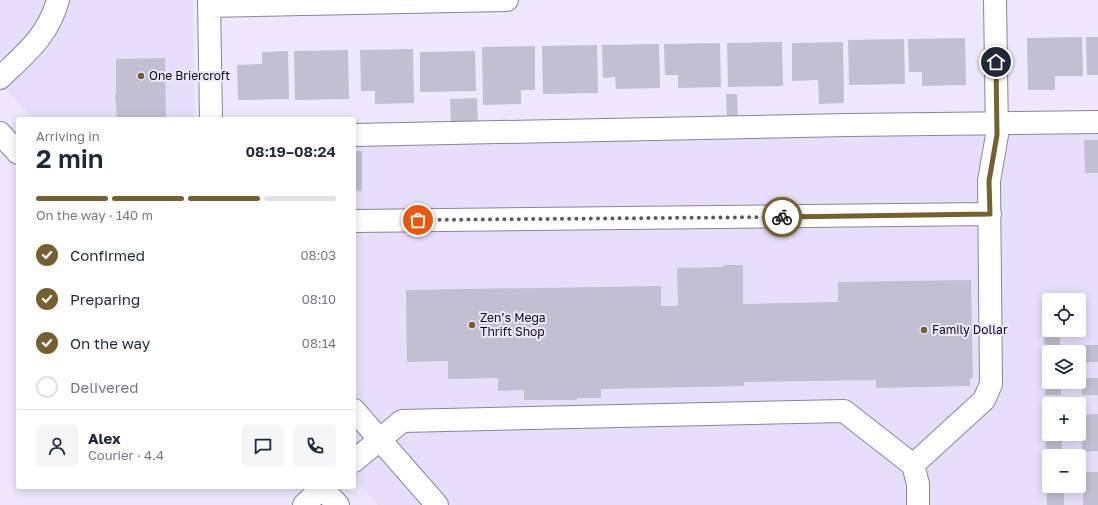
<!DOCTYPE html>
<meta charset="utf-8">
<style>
body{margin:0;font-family:"Golos Text",sans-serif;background:#f6f6f7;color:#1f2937;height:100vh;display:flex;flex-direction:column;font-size:15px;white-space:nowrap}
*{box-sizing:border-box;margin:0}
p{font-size:13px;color:#747a83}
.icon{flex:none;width:22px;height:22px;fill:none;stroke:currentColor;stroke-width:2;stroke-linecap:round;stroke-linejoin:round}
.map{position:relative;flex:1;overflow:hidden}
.drawer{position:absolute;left:16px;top:117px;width:340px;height:372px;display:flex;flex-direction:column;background:#fff;border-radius:4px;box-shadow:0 2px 10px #0003}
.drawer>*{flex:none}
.buttons{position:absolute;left:1042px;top:293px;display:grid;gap:8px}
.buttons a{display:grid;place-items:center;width:44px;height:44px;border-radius:4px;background:#fff;box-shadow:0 2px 10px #0003;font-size:20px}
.pin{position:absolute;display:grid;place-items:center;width:34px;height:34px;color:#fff;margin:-17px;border:2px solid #fff;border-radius:50%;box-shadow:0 1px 4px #0007}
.courier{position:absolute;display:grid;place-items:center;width:40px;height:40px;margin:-20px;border:3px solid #75602f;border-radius:50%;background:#fff;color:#222;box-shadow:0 1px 5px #0007}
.head em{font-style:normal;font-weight:600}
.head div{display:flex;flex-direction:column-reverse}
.head{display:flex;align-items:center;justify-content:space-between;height:68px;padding:0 20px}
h1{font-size:26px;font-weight:600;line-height:30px}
.bar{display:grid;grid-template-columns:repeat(4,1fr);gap:6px 4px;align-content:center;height:48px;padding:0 20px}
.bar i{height:5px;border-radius:3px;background:#e0e1e3}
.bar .active{background:#75602f}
.bar p{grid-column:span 4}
.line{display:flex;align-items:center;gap:10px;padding:0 20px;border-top:1px solid #e0e1e3}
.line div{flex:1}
.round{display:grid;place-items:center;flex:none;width:42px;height:42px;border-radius:4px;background:#f6f6f7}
ol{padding:0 20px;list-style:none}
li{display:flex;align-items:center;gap:12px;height:44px}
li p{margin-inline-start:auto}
li .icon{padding:4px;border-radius:50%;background:#75602f;color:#fff;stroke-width:4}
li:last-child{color:#747a83}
li i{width:22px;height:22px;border:2px solid #e0e1e3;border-radius:50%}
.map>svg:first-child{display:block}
.built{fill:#e6dffc;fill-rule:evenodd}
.building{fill:#c3bfd3}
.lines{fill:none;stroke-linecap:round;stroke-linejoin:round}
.minor-casing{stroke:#898498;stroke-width:24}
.highway-casing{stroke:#898498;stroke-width:24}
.minor{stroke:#fff;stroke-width:22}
.highway{stroke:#fff;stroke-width:22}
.done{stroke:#5b5864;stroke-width:4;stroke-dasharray:0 7.2}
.route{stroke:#75602f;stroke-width:5}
.poi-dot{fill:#75602f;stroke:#ede8fd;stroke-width:1.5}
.labels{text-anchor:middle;stroke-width:4;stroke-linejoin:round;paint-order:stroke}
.poi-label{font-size:12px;fill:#0d0b12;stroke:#ede8fd;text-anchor:start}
</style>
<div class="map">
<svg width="1098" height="505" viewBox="0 0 1098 505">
<rect width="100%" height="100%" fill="#ede8fd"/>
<!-- built -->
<path class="built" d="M0 0H193L195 119H33L0 83Z
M1098 133V505H378L354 479V145ZM1049 300H1079V330H1049ZM1049 352H1079V382H1049ZM1049 404H1079V434H1049ZM1049 456H1079V486H1049Z"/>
<!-- building -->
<path class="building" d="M1082 37 1083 76H1055V90H1028L1027 38Z
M1086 37H1098V75H1087Z
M965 38 966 85 922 86V72H909L908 39Z
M904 39 905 84 849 85 848 40Z
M782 42 783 86 728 87 727 43Z
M843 42 844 103 819 104 818 80 792 81V43Z
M720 43 721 87 678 88V75H665L664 44Z
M659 44 660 88 616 89 615 77 603 78 602 45Z
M597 45 598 93 543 94 542 46Z
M535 46V90H521V104L483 105 482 47Z
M413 49 414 103 375 104V91H361L360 50Z
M348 50 349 99 295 100 294 51Z
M288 51 289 99 238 100 237 65 262 64V52Z
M475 51 476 91 420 92V52Z
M165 58 166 119H117L115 94H116V59Z
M726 94H737L738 121H727Z
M477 98 478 123H451L450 99Z
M1084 140H1098V173H1085Z
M354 151H362V191H354Z
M723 265H743V304L838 302V282L971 280 973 378H970V386L876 388V380L744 382V386L601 389V398H577V400H524V390L498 391V378L448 379V361L407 362 406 290 661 286V306H678L677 268 723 267Z
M1044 330H1060V352H1049V382H1061V395H1045Z
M1081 345H1098V362H1081Z
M1081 378H1098V395H1082Z
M1045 406H1049V434H1062V456H1049V458H1046Z
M1098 414V451L1082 452V415Z
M1046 468H1049V486H1064V505H1047Z
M1083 472H1098V505H1083Z"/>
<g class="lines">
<!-- minor casing -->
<g class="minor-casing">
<path id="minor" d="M209 0 211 119
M209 6 507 0
M0 78C26 53 48 36 58 0
M354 135 848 125 1098 122
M354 221 990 214
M354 410 437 505
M354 461 402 421 844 411 913 465 918 484V505
M913 465 984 400 991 384 989 181 997 135 995 0
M304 505 323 487"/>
</g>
<!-- highway casing -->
<g class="highway-casing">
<path id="highway" d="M0 133 18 153
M321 487 338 505"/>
</g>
<!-- minor -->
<use href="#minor" class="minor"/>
<!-- highway -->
<use href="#highway" class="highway"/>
</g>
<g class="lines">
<!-- done -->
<path class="done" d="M418 220 782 217"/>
<!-- route -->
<path class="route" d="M782 217 990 214 989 181 997 135 996 62"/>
</g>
<!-- markers -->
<g class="poi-dot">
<circle cx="141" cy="76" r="4"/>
<circle cx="472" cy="325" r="4"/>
<circle cx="924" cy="330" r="4"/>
</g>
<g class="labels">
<!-- poi labels -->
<g class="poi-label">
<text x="149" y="80">One Briercroft</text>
<text x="480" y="322">Zen’s Mega<tspan x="480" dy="14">Thrift Shop</tspan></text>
<text x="932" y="334">Family Dollar</text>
</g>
</g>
</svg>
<div class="buttons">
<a><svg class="icon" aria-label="locate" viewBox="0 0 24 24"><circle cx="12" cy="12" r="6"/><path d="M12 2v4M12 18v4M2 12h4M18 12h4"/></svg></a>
<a><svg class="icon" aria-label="layers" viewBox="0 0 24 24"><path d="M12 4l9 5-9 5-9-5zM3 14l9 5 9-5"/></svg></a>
<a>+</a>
<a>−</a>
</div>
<div class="pin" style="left:418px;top:220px;background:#ea580c"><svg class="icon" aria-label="bag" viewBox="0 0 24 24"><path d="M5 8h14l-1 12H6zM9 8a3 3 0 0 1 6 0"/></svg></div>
<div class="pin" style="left:996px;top:62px;background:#1f2937"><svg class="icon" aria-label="home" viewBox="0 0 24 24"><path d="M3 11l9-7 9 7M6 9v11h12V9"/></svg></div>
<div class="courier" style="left:782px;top:217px"><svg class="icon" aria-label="bike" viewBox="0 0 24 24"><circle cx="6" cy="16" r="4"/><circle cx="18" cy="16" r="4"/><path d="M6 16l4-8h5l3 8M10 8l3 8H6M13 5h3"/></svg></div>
<section class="drawer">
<div class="head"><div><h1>2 min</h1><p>Arriving in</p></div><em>08:19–08:24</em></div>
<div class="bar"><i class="active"></i><i class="active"></i><i class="active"></i><i></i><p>On the way · 140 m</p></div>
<ol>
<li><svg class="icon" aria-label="check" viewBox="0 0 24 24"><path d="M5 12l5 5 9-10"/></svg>Confirmed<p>08:03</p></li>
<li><svg class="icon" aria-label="check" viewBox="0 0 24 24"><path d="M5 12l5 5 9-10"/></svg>Preparing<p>08:10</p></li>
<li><svg class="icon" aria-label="check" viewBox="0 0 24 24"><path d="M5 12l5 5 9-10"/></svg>On the way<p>08:14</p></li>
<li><i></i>Delivered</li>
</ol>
<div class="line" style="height:72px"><a class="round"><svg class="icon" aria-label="person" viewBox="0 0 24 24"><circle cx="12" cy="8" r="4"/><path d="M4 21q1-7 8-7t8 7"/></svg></a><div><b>Alex</b><p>Courier · 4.4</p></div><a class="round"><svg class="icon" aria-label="chat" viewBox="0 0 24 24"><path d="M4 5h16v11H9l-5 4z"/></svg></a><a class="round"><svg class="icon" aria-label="phone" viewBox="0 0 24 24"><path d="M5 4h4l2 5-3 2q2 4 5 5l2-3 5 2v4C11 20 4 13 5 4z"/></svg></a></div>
</section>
</div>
